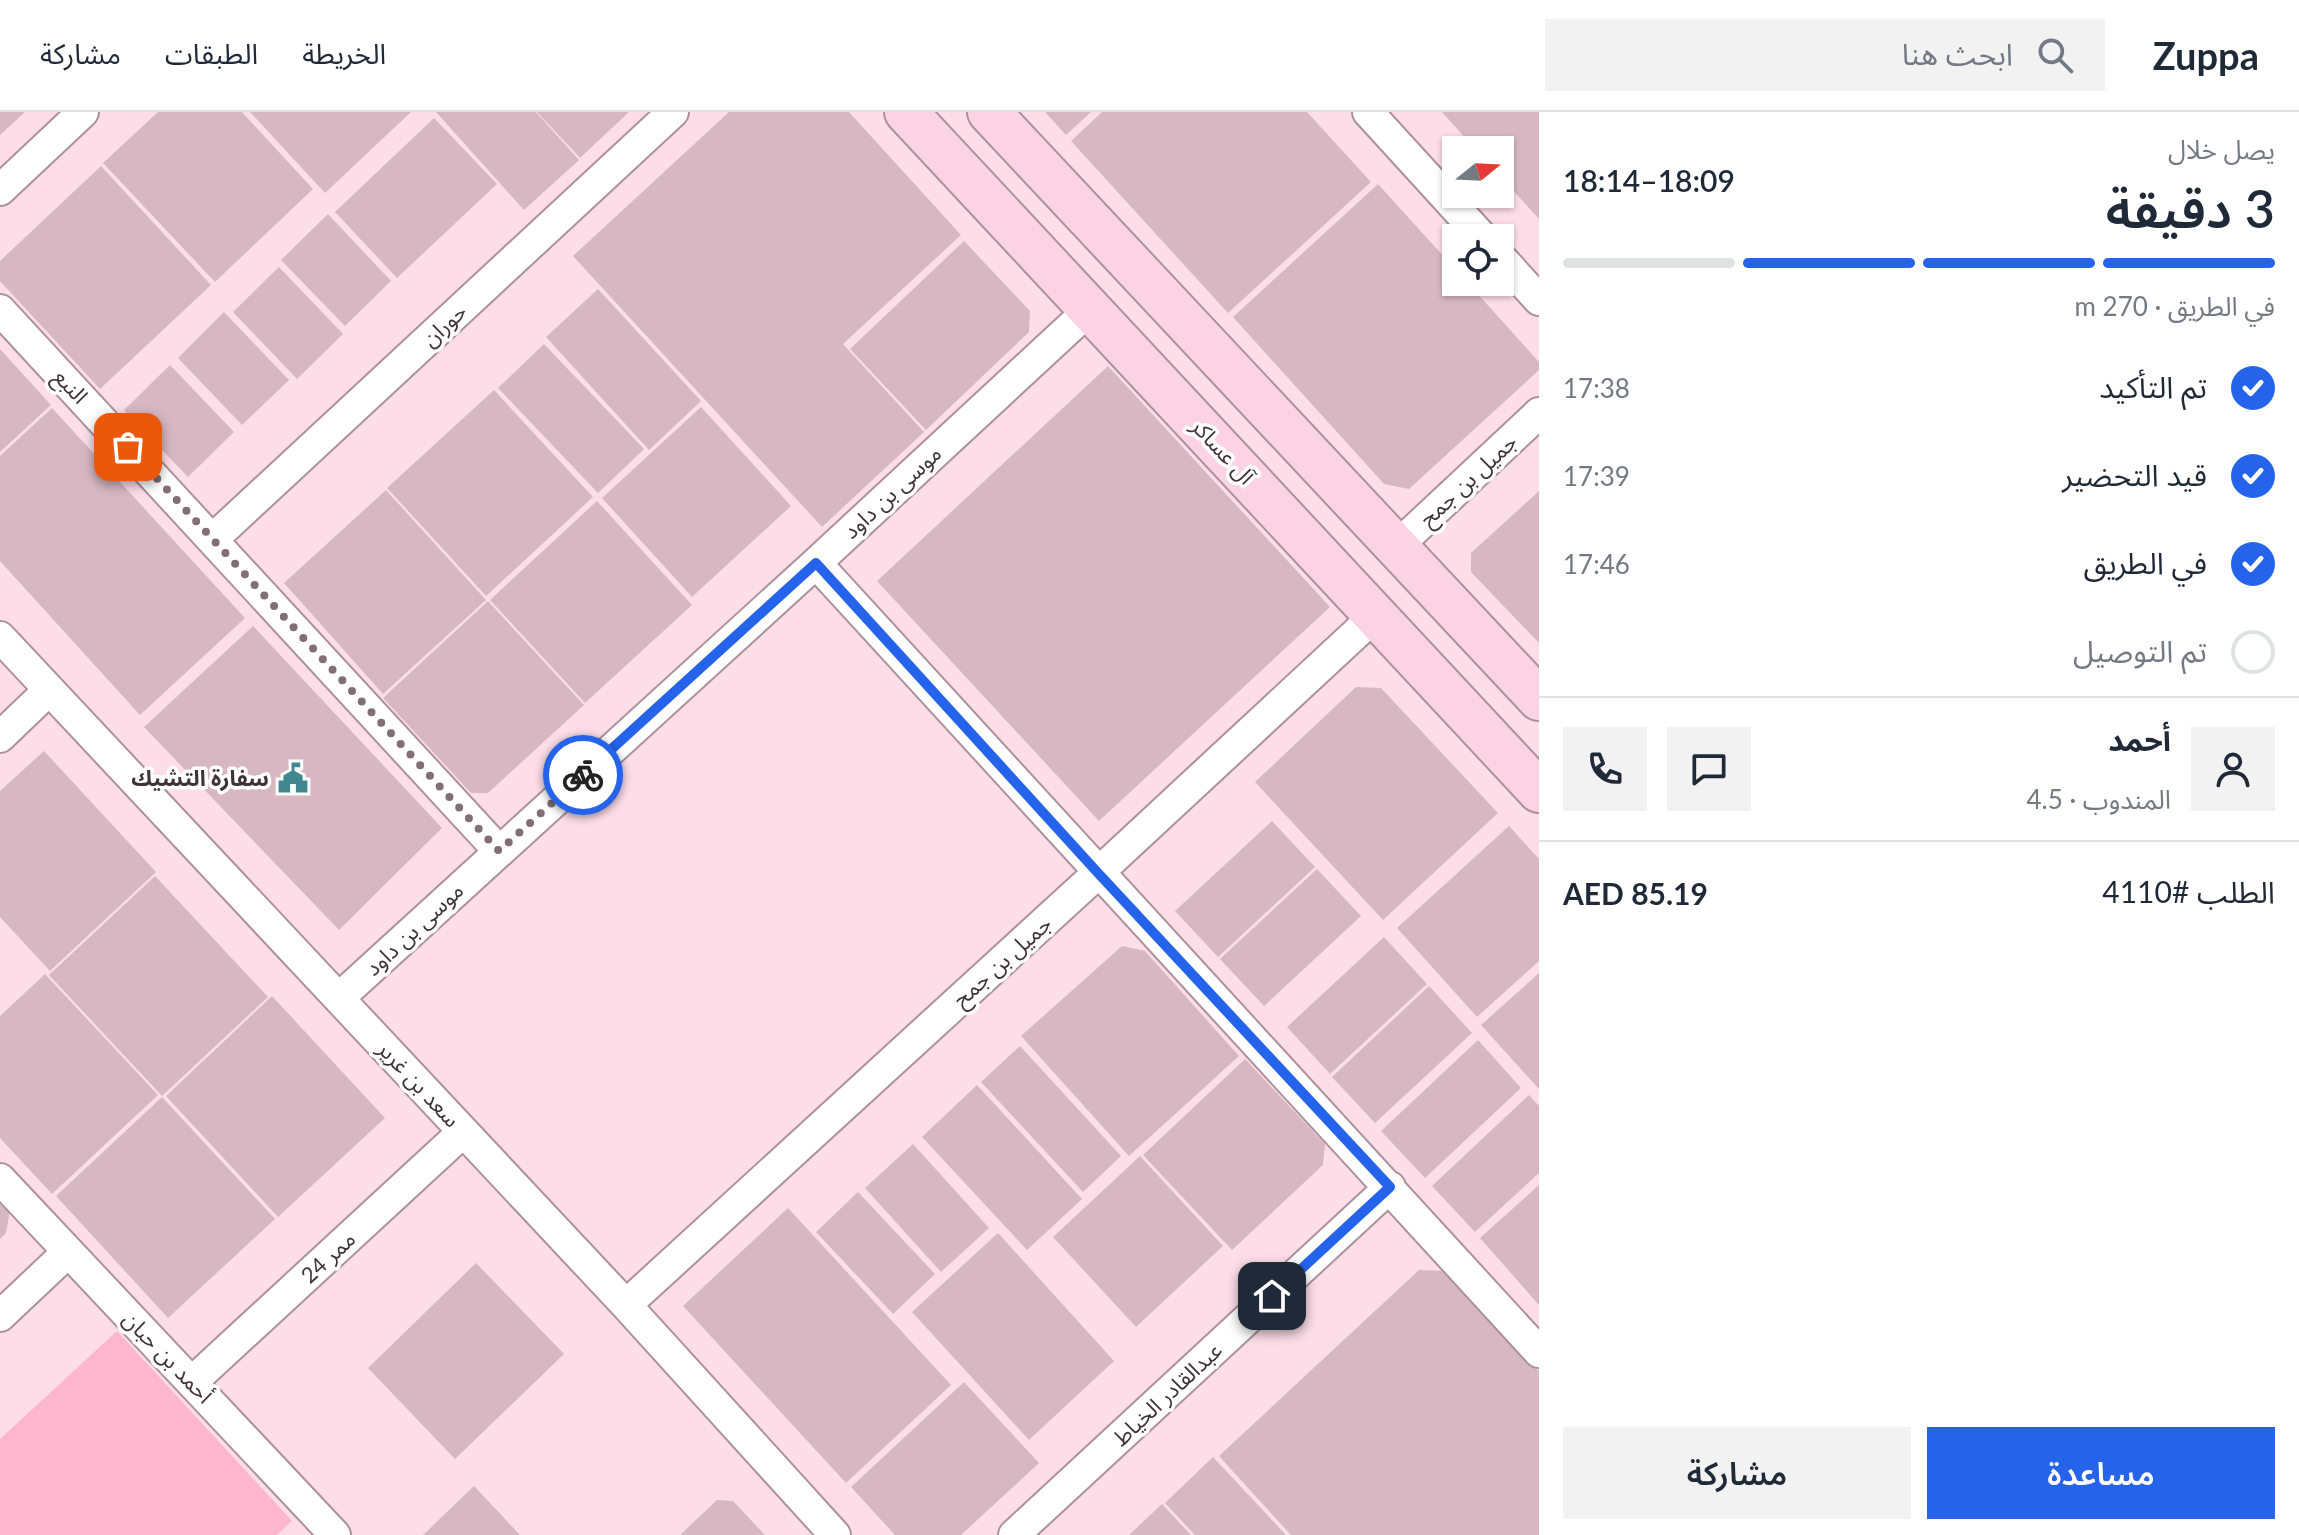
<!DOCTYPE html>
<html lang="ar">
<meta charset="utf-8">
<style>
body{margin:0;font-family:Lato,"Noto Sans Arabic",sans-serif;background:#f2f2f3;color:#1f2937;direction:rtl;height:100vh;display:flex;flex-direction:column;font-size:30px;white-space:nowrap}
*{box-sizing:border-box;margin:0}
p{font-size:26px;color:#747a83}
.icon{flex:none;width:44px;height:44px;fill:none;stroke:currentColor;stroke-width:2;stroke-linecap:round;stroke-linejoin:round}
.map{position:relative;flex:1;overflow:hidden;direction:ltr}
.details{display:flex;flex-direction:column;background:#fff;width:760px}
.details>*{flex:none}
.needle{width:52px;rotate:72deg}
.controls{position:absolute;left:1442px;top:24px;display:grid;gap:16px}
.controls a{display:grid;place-items:center;width:72px;height:72px;border-radius:0px;background:#fff;box-shadow:0 2px 6px #0004;font-size:40px}
.pin{position:absolute;display:grid;place-items:center;width:68px;height:68px;color:#fff;margin:-34px;border-radius:16px;box-shadow:0 4px 12px #0006}
.courier{position:absolute;display:grid;place-items:center;width:80px;height:80px;margin:-40px;border:6px solid #2563eb;border-radius:50%;background:#fff;color:#222;box-shadow:0 2px 10px #0007}
.head em{font-style:normal;font-weight:600}
.head div{display:flex;flex-direction:column-reverse}
.head{display:flex;align-items:center;justify-content:space-between;height:136px;padding:0 24px}
h1{font-size:52px;font-weight:600;line-height:60px}
.bar{display:grid;grid-template-columns:repeat(4,1fr);gap:12px 8px;align-content:center;height:96px;padding:0 24px}
.bar i{height:10px;border-radius:6px;background:#e0e1e3}
.bar .selected{background:#2563eb}
.bar p{grid-column:span 4}
.line{display:flex;align-items:center;gap:20px;padding:0 24px;border-top:2px solid #e0e1e3}
.line div{flex:1}
.round{display:grid;place-items:center;flex:none;width:84px;height:84px;border-radius:0px;background:#f2f2f3}
ol{padding:0 24px;list-style:none}
li{display:flex;align-items:center;gap:24px;height:88px}
li p{margin-inline-start:auto}
li .icon{padding:8px;border-radius:50%;background:#2563eb;color:#fff;stroke-width:4}
li:last-child{color:#747a83}
li i{width:44px;height:44px;border:4px solid #e0e1e3;border-radius:50%}
.cta{display:flex;gap:16px;margin-top:auto;padding:16px 24px}
.cta a{flex:1;height:92px;border-radius:0px;background:#2563eb;color:#fff;font-size:32px;font-weight:600;line-height:92px;text-align:center}
.cta a+a{background:#f2f2f3;color:#1f2937}
header{display:flex;align-items:center;gap:48px;box-sizing:border-box;height:112px;padding:0 40px;background:#fff;border-bottom:2px solid #e0e1e3}
header strong{font-size:38px}
nav{display:flex;gap:44px;margin-inline-start:auto;font-size:28px}
.search{width:560px;height:72px;background:#f2f2f3;display:flex;align-items:center;gap:20px;box-sizing:border-box;padding:0 28px;border-radius:0px;color:#747a83;font-size:30px}
main{display:flex;flex:1;min-height:0}
.map>svg:first-child{display:block}
.green{fill:#feb5ce}
.building{fill:#d7b8c2}
.lines{fill:none;stroke-linecap:round;stroke-linejoin:round}
.street-casing{stroke:#ad919a;stroke-width:34}
.secondary-casing{stroke:#ad919a;stroke-width:46}
.street{stroke:#fff;stroke-width:30}
.secondary{stroke:#fbd3e4;stroke-width:42}
.done{stroke:#826f75;stroke-width:8;stroke-dasharray:0 14.4}
.route{stroke:#2563eb;stroke-width:10}
.labels{text-anchor:middle;stroke-width:7;stroke-linejoin:round;paint-order:stroke}
.street-label{font-size:22px;fill:#3f3337;stroke:#fff}
.poi-label{font-size:22px;font-weight:bold;fill:#3f3337;stroke:#fff;text-anchor:end}
</style>
<header>
<strong>Zuppa</strong>
<div class="search"><svg class="icon" aria-label="search" viewBox="0 0 24 24"><circle cx="10" cy="10" r="6"/><path d="M15 15l6 6"/></svg>ابحث هنا</div>
<nav><a>الخريطة</a><a>الطبقات</a><a>مشاركة</a></nav>
</header>
<main>
<section class="details">
<div class="head"><div><h1>3 دقيقة</h1><p>يصل خلال</p></div><em>18:09–18:14</em></div>
<div class="bar"><i class="selected"></i><i class="selected"></i><i class="selected"></i><i></i><p>في الطريق · 270 m</p></div>
<ol>
<li><svg class="icon" aria-label="check" viewBox="0 0 24 24"><path d="M5 12l5 5 9-10"/></svg>تم التأكيد<p>17:38</p></li>
<li><svg class="icon" aria-label="check" viewBox="0 0 24 24"><path d="M5 12l5 5 9-10"/></svg>قيد التحضير<p>17:39</p></li>
<li><svg class="icon" aria-label="check" viewBox="0 0 24 24"><path d="M5 12l5 5 9-10"/></svg>في الطريق<p>17:46</p></li>
<li><i></i>تم التوصيل</li>
</ol>
<div class="line" style="height:144px"><a class="round"><svg class="icon" aria-label="person" viewBox="0 0 24 24"><circle cx="12" cy="8" r="4"/><path d="M4 21q1-7 8-7t8 7"/></svg></a><div><b>أحمد</b><p>المندوب · 4.5</p></div><a class="round"><svg class="icon" aria-label="chat" viewBox="0 0 24 24"><path d="M4 5h16v11H9l-5 4z"/></svg></a><a class="round"><svg class="icon" aria-label="phone" viewBox="0 0 24 24"><path d="M5 4h4l2 5-3 2q2 4 5 5l2-3 5 2v4C11 20 4 13 5 4z"/></svg></a></div>
<div class="line" style="height:104px"><div>الطلب #4110</div><b>AED 85.19</b></div>
<div class="cta"><a>مساعدة</a><a>مشاركة</a></div>
</section>
<div class="map">
<svg width="1539" height="1423" viewBox="0 0 1539 1423">
<rect width="100%" height="100%" fill="#fddee8"/>
<!-- green -->
<path class="green" d="M117 1219 292 1409 277 1423H0V1327Z"/>
<!-- building -->
<path class="building" d="M0 0H25L0 23Z
M158 0H242L313 77 215 170 103 51Z
M250 0H411L325 81Z
M436 0H536L579 48 524 98Z
M537 0H629L580 46Z
M729 0H849L961 123 843 232 924 320 822 415 573 144Z
M1045 0H1091L1066 23Z
M1102 0H1307L1371 70 1228 201 1071 29Z
M1442 0H1539V107L1500 64V38H1476Z
M434 6 497 72 397 166 335 100Z
M101 54 211 173 100 277 0 169V149Z
M1378 72 1456 158V170H1467L1539 250V258L1409 377 1384 372 1233 205Z
M328 102 391 169 345 214 281 148Z
M964 129 1030 199 1029 220 926 318 850 237Z
M279 155 343 222 297 267 233 200Z
M598 177 701 289 649 338 546 225Z
M224 200 289 268 242 313 178 246Z
M544 232 644 337 598 381 498 276Z
M0 237 51 293 0 340Z
M170 253 234 320 188 365 124 298Z
M1108 254 1330 495 1099 709 877 469Z
M494 278 593 385 486 484 387 376Z
M701 295 791 394 692 485 602 386Z
M52 296 245 506 140 603 0 449V344Z
M386 378 486 488 383 582 284 471Z
M1539 379V531L1471 460V441Z
M597 389 692 493 585 591 490 488Z
M488 489 584 593 488 681H471L383 586Z
M253 514 442 716 339 818 144 615Z
M1356 575 1381 576 1498 701 1383 808 1255 670Z
M44 639 156 760 50 859 0 805V679Z
M1272 709 1315 755 1218 845 1175 799Z
M1509 714 1539 747V849L1477 905 1397 816Z
M1317 757 1361 804 1264 894 1220 847Z
M155 764 268 885 162 984 49 863Z
M1384 825 1427 872 1330 962 1287 915Z
M1122 834 1145 839 1239 944 1129 1044 1021 924Z
M1539 861V977L1481 913Z
M45 862 158 983 52 1082 0 1026V904Z
M1429 874 1472 921 1375 1011 1332 965Z
M272 884 385 1006 278 1105 166 984Z
M1478 928 1521 976 1425 1066 1381 1019Z
M1020 934 1121 1044 1083 1080 981 970Z
M1245 947 1325 1032 1323 1053 1232 1138 1143 1043Z
M977 973 1082 1087 1027 1138 922 1025Z
M1529 983 1539 994V1061L1475 1120 1432 1074Z
M162 985 275 1107 168 1206 56 1084Z
M913 1032 989 1116 941 1160 865 1076Z
M1140 1044 1223 1134 1136 1215 1053 1125Z
M1539 1073V1193L1480 1126Z
M858 1080 935 1162 893 1202 816 1120Z
M0 1088 10 1098 6 1121 0 1127Z
M788 1096 951 1273 846 1371 683 1194Z
M998 1121 1114 1249 1029 1328 912 1200Z
M476 1151 564 1242 455 1347 368 1256Z
M1419 1158 1445 1159 1539 1259V1423H1291L1219 1344Z
M964 1270 1039 1351 961 1423H895L851 1375Z
M1213 1345 1286 1423H1195L1165 1391Z
M474 1374 520 1423H423Z
M717 1388 733 1389 765 1423H680Z
M1162 1392 1191 1423H1129Z"/>
<g class="lines">
<!-- street casing -->
<g class="street-casing">
<path id="street" d="M1368 0 1483 126
M0 78 83 0
M1500 145 1539 188
M0 198 499 739
M214 426 673 0
M1396 435 1539 301
M816 451 1539 1240
M0 525 626 1193 835 1423
M0 625 48 579
M339 886 816 451 1089 198
M0 1067 335 1423
M626 1193 1098 761 1377 502
M0 1204 68 1140
M192 1270 463 1020
M1014 1423 1390 1075"/>
</g>
<!-- secondary casing -->
<g class="secondary-casing">
<path id="secondary" d="M906 0 1539 679
M989 0 1539 587"/>
</g>
<!-- street -->
<use href="#street" class="street"/>
<!-- secondary -->
<use href="#secondary" class="secondary"/>
</g>
<g class="lines">
<!-- done -->
<path class="done" d="M128 335 499 739 583 663"/>
<!-- route -->
<path class="route" d="M583 663 816 451 1098 761 1390 1075 1272 1184"/>
</g>
<!-- icons -->
<defs>
<g id="civic-bare" transform="scale(2.4)"><path d="M-.6-6.5H3V-4.5H.6V-3L4-1V1h2V6H-6V1h2V-1L-.6-3ZM-1.2 2.5V6h2.4V2.5Z" fill="#418790" stroke="#fff" stroke-width="2.5" paint-order="stroke"/></g>
</defs>
<g fill-rule="evenodd">
<use href="#civic-bare" x="293" y="666"/>
</g>
<g class="labels">
<!-- street labels -->
<g class="street-label">
<text transform="translate(444 213) rotate(-43)" y="8">حوران</text>
<text transform="translate(71 274) rotate(47)" y="8">النبع</text>
<text transform="translate(1223 339) rotate(47)" y="8">آل عساكر</text>
<text transform="translate(1468 368) rotate(-43)" y="8">جميل بن جمح</text>
<text transform="translate(892 380) rotate(-43)" y="8">موسى بن داود</text>
<text transform="translate(414 817) rotate(-43)" y="8">موسى بن داود</text>
<text transform="translate(1002 849) rotate(-42)" y="8">جميل بن جمح</text>
<text transform="translate(419 972) rotate(47)" y="8">سعد بن غرير</text>
<text transform="translate(328 1145) rotate(-43)" y="8">ممر 24</text>
<text transform="translate(168 1245) rotate(46)" y="8">أحمد بن حبان</text>
<text transform="translate(1167 1282) rotate(-43)" y="8">عبدالقادر الخياط</text>
</g>
<!-- poi labels -->
<g class="poi-label">
<text x="269" y="674">سفارة التشيك</text>
</g>
</g>
</svg>
<div class="controls">
<a><svg class="needle" viewBox="-14 -14 28 28"><path d="M0-13l5 13h-10z" fill="#e53935"/><path d="M0 13l5-13h-10z" fill="#747a83"/></svg></a>
<a><svg class="icon" aria-label="locate" viewBox="0 0 24 24"><circle cx="12" cy="12" r="6"/><path d="M12 2v4M12 18v4M2 12h4M18 12h4"/></svg></a>
</div>
<div class="pin" style="left:128px;top:335px;background:#ea580c"><svg class="icon" aria-label="bag" viewBox="0 0 24 24"><path d="M5 8h14l-1 12H6zM9 8a3 3 0 0 1 6 0"/></svg></div>
<div class="pin" style="left:1272px;top:1184px;background:#1f2937"><svg class="icon" aria-label="home" viewBox="0 0 24 24"><path d="M3 11l9-7 9 7M6 9v11h12V9"/></svg></div>
<div class="courier" style="left:583px;top:663px"><svg class="icon" aria-label="bike" viewBox="0 0 24 24"><circle cx="6" cy="16" r="4"/><circle cx="18" cy="16" r="4"/><path d="M6 16l4-8h5l3 8M10 8l3 8H6M13 5h3"/></svg></div>
</div>
</main>
